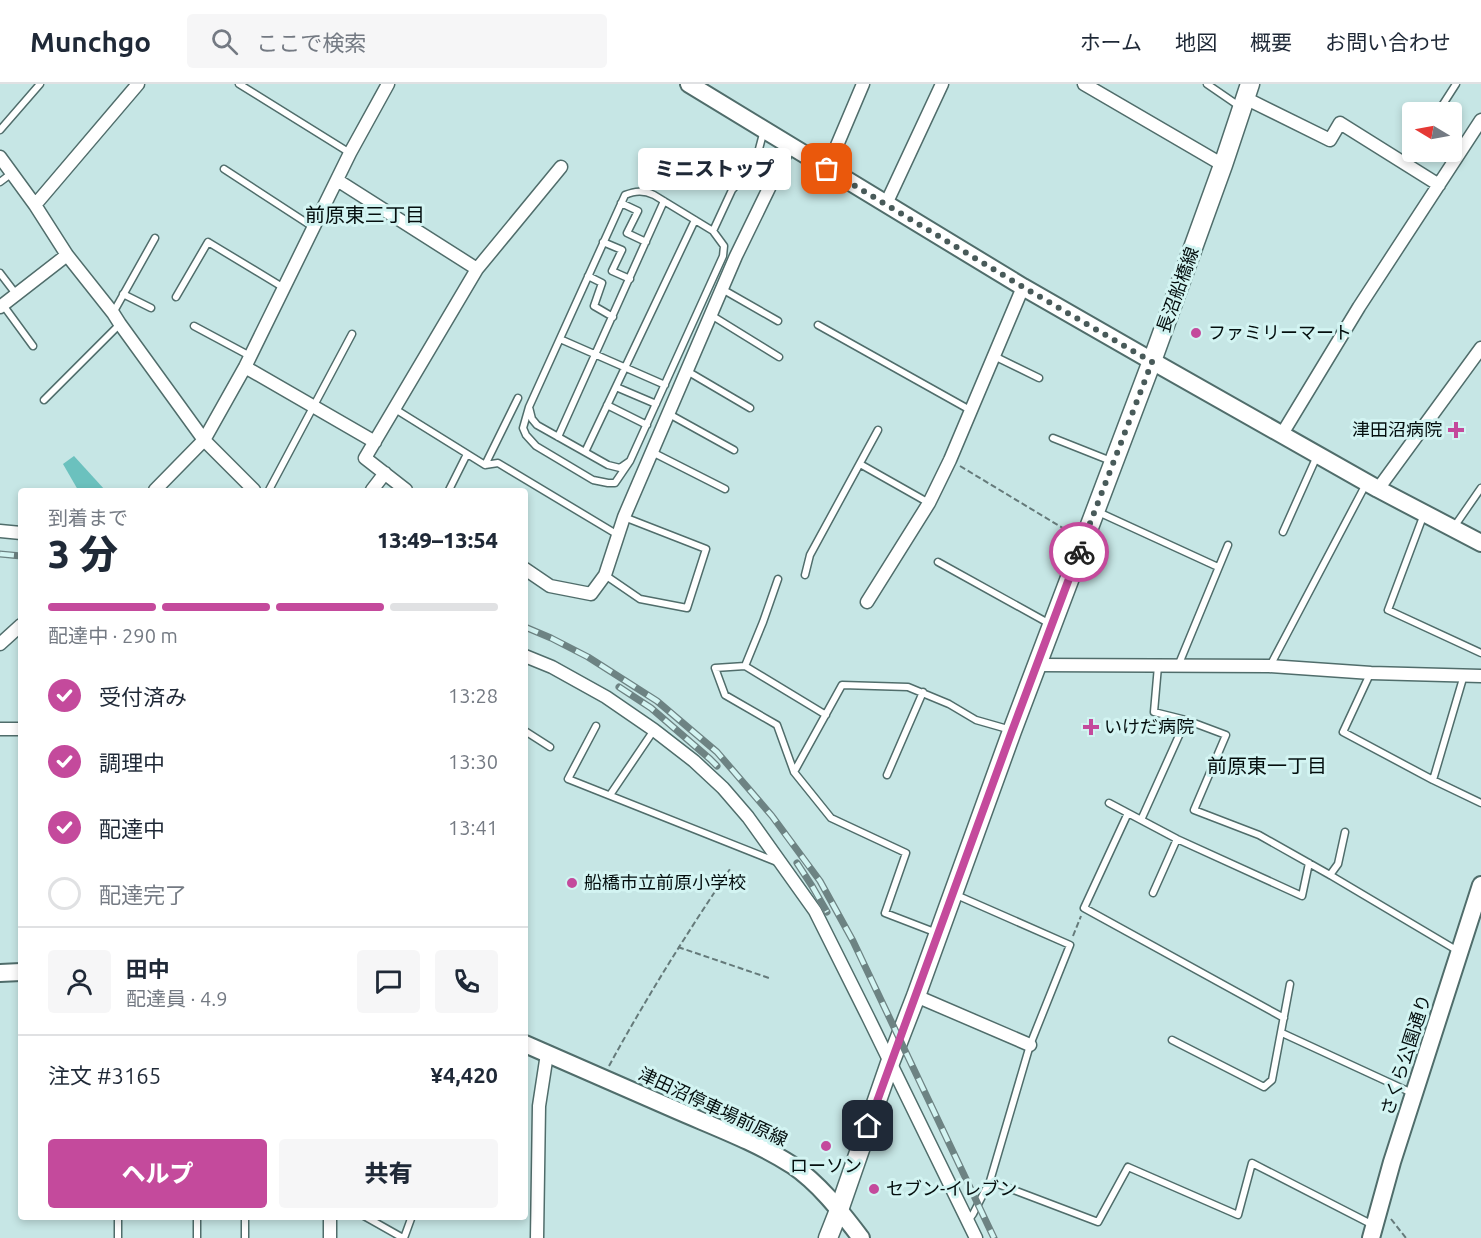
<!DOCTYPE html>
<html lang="ja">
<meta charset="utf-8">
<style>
body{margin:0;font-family:Ubuntu,"Noto Sans JP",sans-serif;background:#f6f6f7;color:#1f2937;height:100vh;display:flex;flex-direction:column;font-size:22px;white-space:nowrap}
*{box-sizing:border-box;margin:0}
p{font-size:20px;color:#747a83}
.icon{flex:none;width:33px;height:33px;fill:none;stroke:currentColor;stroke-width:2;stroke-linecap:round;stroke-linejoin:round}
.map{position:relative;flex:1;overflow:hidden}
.side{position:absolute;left:18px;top:404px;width:510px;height:732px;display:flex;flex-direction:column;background:#fff;border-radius:6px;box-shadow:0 3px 9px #0003}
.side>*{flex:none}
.needle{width:39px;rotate:280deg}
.tools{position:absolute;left:1402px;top:18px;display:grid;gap:12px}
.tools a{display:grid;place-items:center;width:60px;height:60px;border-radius:6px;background:#fff;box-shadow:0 3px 9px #0003;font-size:30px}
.pin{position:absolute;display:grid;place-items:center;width:51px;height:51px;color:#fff;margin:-26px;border-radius:12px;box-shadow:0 3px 9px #0006}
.courier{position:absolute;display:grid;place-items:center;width:60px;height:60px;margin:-30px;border:4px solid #c44a9c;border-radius:50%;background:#fff;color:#222;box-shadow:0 2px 8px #0007}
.bubble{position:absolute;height:42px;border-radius:6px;background:#fff;box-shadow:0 3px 9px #0003;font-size:20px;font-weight:800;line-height:42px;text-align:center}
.overview em{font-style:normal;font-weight:800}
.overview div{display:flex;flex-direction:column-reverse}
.overview{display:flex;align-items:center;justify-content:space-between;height:102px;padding:0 30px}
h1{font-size:39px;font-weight:800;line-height:45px}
.bar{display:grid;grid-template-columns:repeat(4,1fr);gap:9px 6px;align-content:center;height:72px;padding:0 30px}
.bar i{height:8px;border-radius:4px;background:#e0e1e3}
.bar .current{background:#c44a9c}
.bar p{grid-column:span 4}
.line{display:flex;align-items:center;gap:15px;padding:0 30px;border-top:2px solid #e0e1e3}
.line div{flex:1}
.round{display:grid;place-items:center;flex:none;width:63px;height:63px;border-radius:6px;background:#f6f6f7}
ol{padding:0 30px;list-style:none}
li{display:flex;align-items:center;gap:18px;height:66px}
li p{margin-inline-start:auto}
li .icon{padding:6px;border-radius:50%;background:#c44a9c;color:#fff;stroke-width:4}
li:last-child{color:#747a83}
li i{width:33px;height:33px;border:3px solid #e0e1e3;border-radius:50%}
.action{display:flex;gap:12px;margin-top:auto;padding:12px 30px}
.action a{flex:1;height:69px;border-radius:6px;background:#c44a9c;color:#fff;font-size:24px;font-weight:800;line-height:69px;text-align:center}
.action a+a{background:#f6f6f7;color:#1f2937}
header{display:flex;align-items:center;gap:36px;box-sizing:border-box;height:84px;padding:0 30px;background:#fff;border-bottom:2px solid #e0e1e3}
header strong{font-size:28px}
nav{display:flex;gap:33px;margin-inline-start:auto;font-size:21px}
.search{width:420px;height:54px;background:#f6f6f7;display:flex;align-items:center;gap:15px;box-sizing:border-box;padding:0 21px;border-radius:6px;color:#747a83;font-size:22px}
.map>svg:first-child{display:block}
.park{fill:#6bc1be}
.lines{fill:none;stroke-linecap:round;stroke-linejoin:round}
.lane-casing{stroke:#506d6b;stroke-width:9}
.street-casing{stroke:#506d6b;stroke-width:15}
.secondary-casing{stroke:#506d6b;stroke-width:20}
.primary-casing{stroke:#506d6b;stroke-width:21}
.path{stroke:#657a7a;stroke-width:2;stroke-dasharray:6 3;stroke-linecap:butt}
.lane{stroke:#fff;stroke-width:6}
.street{stroke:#fff;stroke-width:12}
.secondary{stroke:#fff;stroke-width:16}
.primary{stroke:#fff;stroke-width:18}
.rail-casing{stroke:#6d8383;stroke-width:7}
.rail{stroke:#d3f4f2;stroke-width:4.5;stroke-dasharray:14;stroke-linecap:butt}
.done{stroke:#485a59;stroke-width:6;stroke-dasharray:0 10.8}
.route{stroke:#c44a9c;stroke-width:8}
.poi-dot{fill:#c44a9c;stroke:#d3f4f2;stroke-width:2}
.labels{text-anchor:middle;stroke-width:6;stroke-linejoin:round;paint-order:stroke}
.street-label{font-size:18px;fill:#040e0e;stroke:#d3f4f2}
.poi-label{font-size:18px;fill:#040e0e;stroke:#d3f4f2;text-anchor:start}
.neighbourhood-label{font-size:20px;fill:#040e0e;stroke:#d3f4f2}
</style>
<header>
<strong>Munchgo</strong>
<div class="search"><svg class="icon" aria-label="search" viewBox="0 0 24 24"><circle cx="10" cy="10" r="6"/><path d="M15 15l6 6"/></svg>ここで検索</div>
<nav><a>ホーム</a><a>地図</a><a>概要</a><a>お問い合わせ</a></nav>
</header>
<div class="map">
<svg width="1481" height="1154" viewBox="0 0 1481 1154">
<rect width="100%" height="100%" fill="#c6e6e5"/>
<!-- park -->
<path class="park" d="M74 372 105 406H78L63 380Z"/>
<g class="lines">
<!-- lane casing -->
<g class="lane-casing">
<path id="lane" d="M239 0 350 69
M1207 0 1239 22
M1438 28 1456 0
M0 46 40 0
M1407 81 1415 68
M224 85 313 143
M0 98 12 89
M621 119 638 127 627 149 646 158
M713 147 732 106 755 80 764 46
M603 158 622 166 612 187 630 195
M0 189 16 210
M588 192 602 199 594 222 613 233
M722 205 778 237
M123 210 151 224
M176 213 208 158 284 204
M3 221 33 262
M113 229 155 154
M711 231 779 273
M818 241 970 326
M194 242 250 272
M560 255 665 301
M994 272 1039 294
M687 287 750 324
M616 303 656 320
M44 316 120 240
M607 321 647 341
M529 323 532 335 537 341 608 381 620 384 630 377 723 172 724 162 713 147 654 111C643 106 635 107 625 111L529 323 523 344 526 351 536 362 593 396 608 399H615L630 377
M395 325 485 381 498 379 618 451
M669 330 734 366
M558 353 664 117
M1053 354 1111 377
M585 368 695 136
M652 368 725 405
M860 380 929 419
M485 381 518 314
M269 406 352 250
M449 406 467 370
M1096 427 1218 483
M1424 430 1388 526 1481 569
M1454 443 1481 404
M1283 448 1317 372
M938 478 1050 540
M605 491 640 515 687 524 706 465 624 433
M805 491 810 471 878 346
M745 582 763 538 778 495
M1158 582 1154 628 1186 636 1226 651 1194 726 1259 751 1330 791 1458 867
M1178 582 1228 461
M1270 582 1366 400
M1370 590 1343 648 1433 696 1481 719
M826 631 745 582 715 584 725 611 777 641 794 688 831 734 906 769 885 829 937 849
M596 642 568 695 777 778
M525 647 550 663
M794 688 842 601 908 603 949 620 976 636 1011 646
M887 691 923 608
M1433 696 1464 591
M610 711 654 646
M1109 719 1177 755 1302 812 1309 779
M1128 729 1084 824 1284 934
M1141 736 1186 636
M1330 791 1338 780 1345 748
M1153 809 1177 755
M954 810 1070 861 1030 961 990 1097 973 1130 968 1137
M1282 949 1412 1009
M1172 956 1264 1003 1272 996 1290 900
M990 1097 1098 1138 1128 1083 1238 1131 1252 1079 1373 1141
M118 1132V1154
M245 1132V1154
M364 1132 403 1154
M197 1154V1132
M404 1154 412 1132"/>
</g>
<!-- street casing -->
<g class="street-casing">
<path id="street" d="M1084 0 1223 81
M1245 14 1330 56 1340 39 1439 101
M0 73 35 121 67 171 113 229 120 240 204 356 254 406
M827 85 863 0
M337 96 477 185
M886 120 942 0
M35 121 138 0
M0 223 67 171
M245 283 375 358
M1282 350 1359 223 1481 36
M1378 405 1481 264
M155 406 204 356 245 283 350 69 388 0
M372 406 385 389
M406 406 365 374 477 185 561 83
M0 447 21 449
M525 485 550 502 591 510 605 491 624 433 736 172 790 61
M867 518 929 419 950 376 1023 203
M0 560 21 541
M525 572 552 583 606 613 654 646 694 677 723 704 748 733 815 827 868 933 976 1154
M1038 581 1269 582 1371 589 1481 592
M0 645H21
M916 912 1030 961
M330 1132V1154
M537 1154 539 1022 547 970"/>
</g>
<!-- secondary casing -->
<g class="secondary-casing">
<path id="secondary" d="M689 0 1023 203 1152 277 1378 405 1481 459
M0 889 21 888
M525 960C575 982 626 1004 676 1026 715 1043 756 1058 792 1081 820 1100 841 1128 861 1154
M1371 1154 1392 1078 1481 801"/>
</g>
<!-- primary casing -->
<g class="primary-casing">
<path id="primary" d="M828 1154 839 1126 890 979 916 912 1012 647 1152 277 1223 81 1250 0"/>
</g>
<!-- path -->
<path class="path" d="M960 382 1071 449
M1073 852 1081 832
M678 863 769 894
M609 982C646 914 687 849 730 785
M1391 1135 1406 1154"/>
<!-- lane -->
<use href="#lane" class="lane"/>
<!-- street -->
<use href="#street" class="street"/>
<!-- secondary -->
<use href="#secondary" class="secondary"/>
<!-- primary -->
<use href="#primary" class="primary"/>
<!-- rail casing -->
<g class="rail-casing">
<path id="rail" d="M0 470 21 472
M525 543 551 554 588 573 657 617 717 668 772 732 820 797 853 857 994 1154
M619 603 651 624 710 675 717 682
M797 779 812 802 827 828"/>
</g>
<!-- rail -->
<use href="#rail" class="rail"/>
</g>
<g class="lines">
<!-- done -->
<path class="done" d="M827 85 1023 203 1152 278 1079 468"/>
<!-- route -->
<path class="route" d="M868 1042 1012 647 1079 468"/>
</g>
<!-- markers -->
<g class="poi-dot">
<circle cx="1196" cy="249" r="6"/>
<path d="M1453 337h6v6h6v6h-6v6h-6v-6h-6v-6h6z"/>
<path d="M1088 634h6v6h6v6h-6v6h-6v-6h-6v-6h6z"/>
<circle cx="572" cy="799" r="6"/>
<circle cx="826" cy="1062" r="6"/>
<circle cx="874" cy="1105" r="6"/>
</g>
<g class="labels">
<!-- street labels -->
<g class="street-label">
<text transform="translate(1178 206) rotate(-70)" y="6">長沼船橋線</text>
<text transform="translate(1406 971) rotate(-72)" y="6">さくら公園通り</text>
<text transform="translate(713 1023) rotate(25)" y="6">津田沼停車場前原線</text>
</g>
<!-- poi labels -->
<g class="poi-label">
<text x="1208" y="255">ファミリーマート</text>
<text x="1442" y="352" text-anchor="end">津田沼病院</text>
<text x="1104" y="649">いけだ病院</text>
<text x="584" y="805">船橋市立前原小学校</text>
<text x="826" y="1088" text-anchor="middle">ローソン</text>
<text x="886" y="1111">セブン-イレブン</text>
</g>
<!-- neighbourhood labels -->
<g class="neighbourhood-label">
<text x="365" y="138">前原東三丁目</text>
<text x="1267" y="689">前原東一丁目</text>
</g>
</g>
</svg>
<div class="tools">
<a><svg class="needle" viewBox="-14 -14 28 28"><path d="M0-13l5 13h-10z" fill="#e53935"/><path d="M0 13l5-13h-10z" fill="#747a83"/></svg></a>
</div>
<div class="pin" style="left:827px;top:85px;background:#ea580c"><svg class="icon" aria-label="bag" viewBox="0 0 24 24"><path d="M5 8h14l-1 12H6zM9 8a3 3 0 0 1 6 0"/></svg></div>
<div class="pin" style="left:868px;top:1042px;background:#1f2937"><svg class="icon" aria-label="home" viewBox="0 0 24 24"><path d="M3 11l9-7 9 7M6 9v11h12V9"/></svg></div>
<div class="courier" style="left:1079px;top:468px"><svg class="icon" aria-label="bike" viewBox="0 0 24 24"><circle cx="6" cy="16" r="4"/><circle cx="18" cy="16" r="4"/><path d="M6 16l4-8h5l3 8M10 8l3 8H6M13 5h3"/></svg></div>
<div class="bubble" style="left:638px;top:64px;width:153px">ミニストップ</div>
<section class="side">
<div class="overview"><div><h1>3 分</h1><p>到着まで</p></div><em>13:49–13:54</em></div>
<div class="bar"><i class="current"></i><i class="current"></i><i class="current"></i><i></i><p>配達中 · 290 m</p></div>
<ol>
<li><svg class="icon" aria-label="check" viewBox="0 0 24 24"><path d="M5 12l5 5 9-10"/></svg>受付済み<p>13:28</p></li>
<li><svg class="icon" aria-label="check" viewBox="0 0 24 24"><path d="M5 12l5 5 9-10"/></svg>調理中<p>13:30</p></li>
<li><svg class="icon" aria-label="check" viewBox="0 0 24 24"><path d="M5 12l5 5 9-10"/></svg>配達中<p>13:41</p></li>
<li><i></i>配達完了</li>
</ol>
<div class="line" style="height:108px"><a class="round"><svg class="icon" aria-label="person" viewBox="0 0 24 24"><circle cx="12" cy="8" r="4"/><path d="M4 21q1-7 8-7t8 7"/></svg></a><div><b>田中</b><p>配達員 · 4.9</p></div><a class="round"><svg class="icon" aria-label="chat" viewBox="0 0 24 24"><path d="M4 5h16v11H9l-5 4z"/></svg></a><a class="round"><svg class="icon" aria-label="phone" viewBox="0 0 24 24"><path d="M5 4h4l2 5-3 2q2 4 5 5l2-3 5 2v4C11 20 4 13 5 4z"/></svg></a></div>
<div class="line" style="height:78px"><div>注文 #3165</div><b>¥4,420</b></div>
<div class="action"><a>ヘルプ</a><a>共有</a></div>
</section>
</div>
